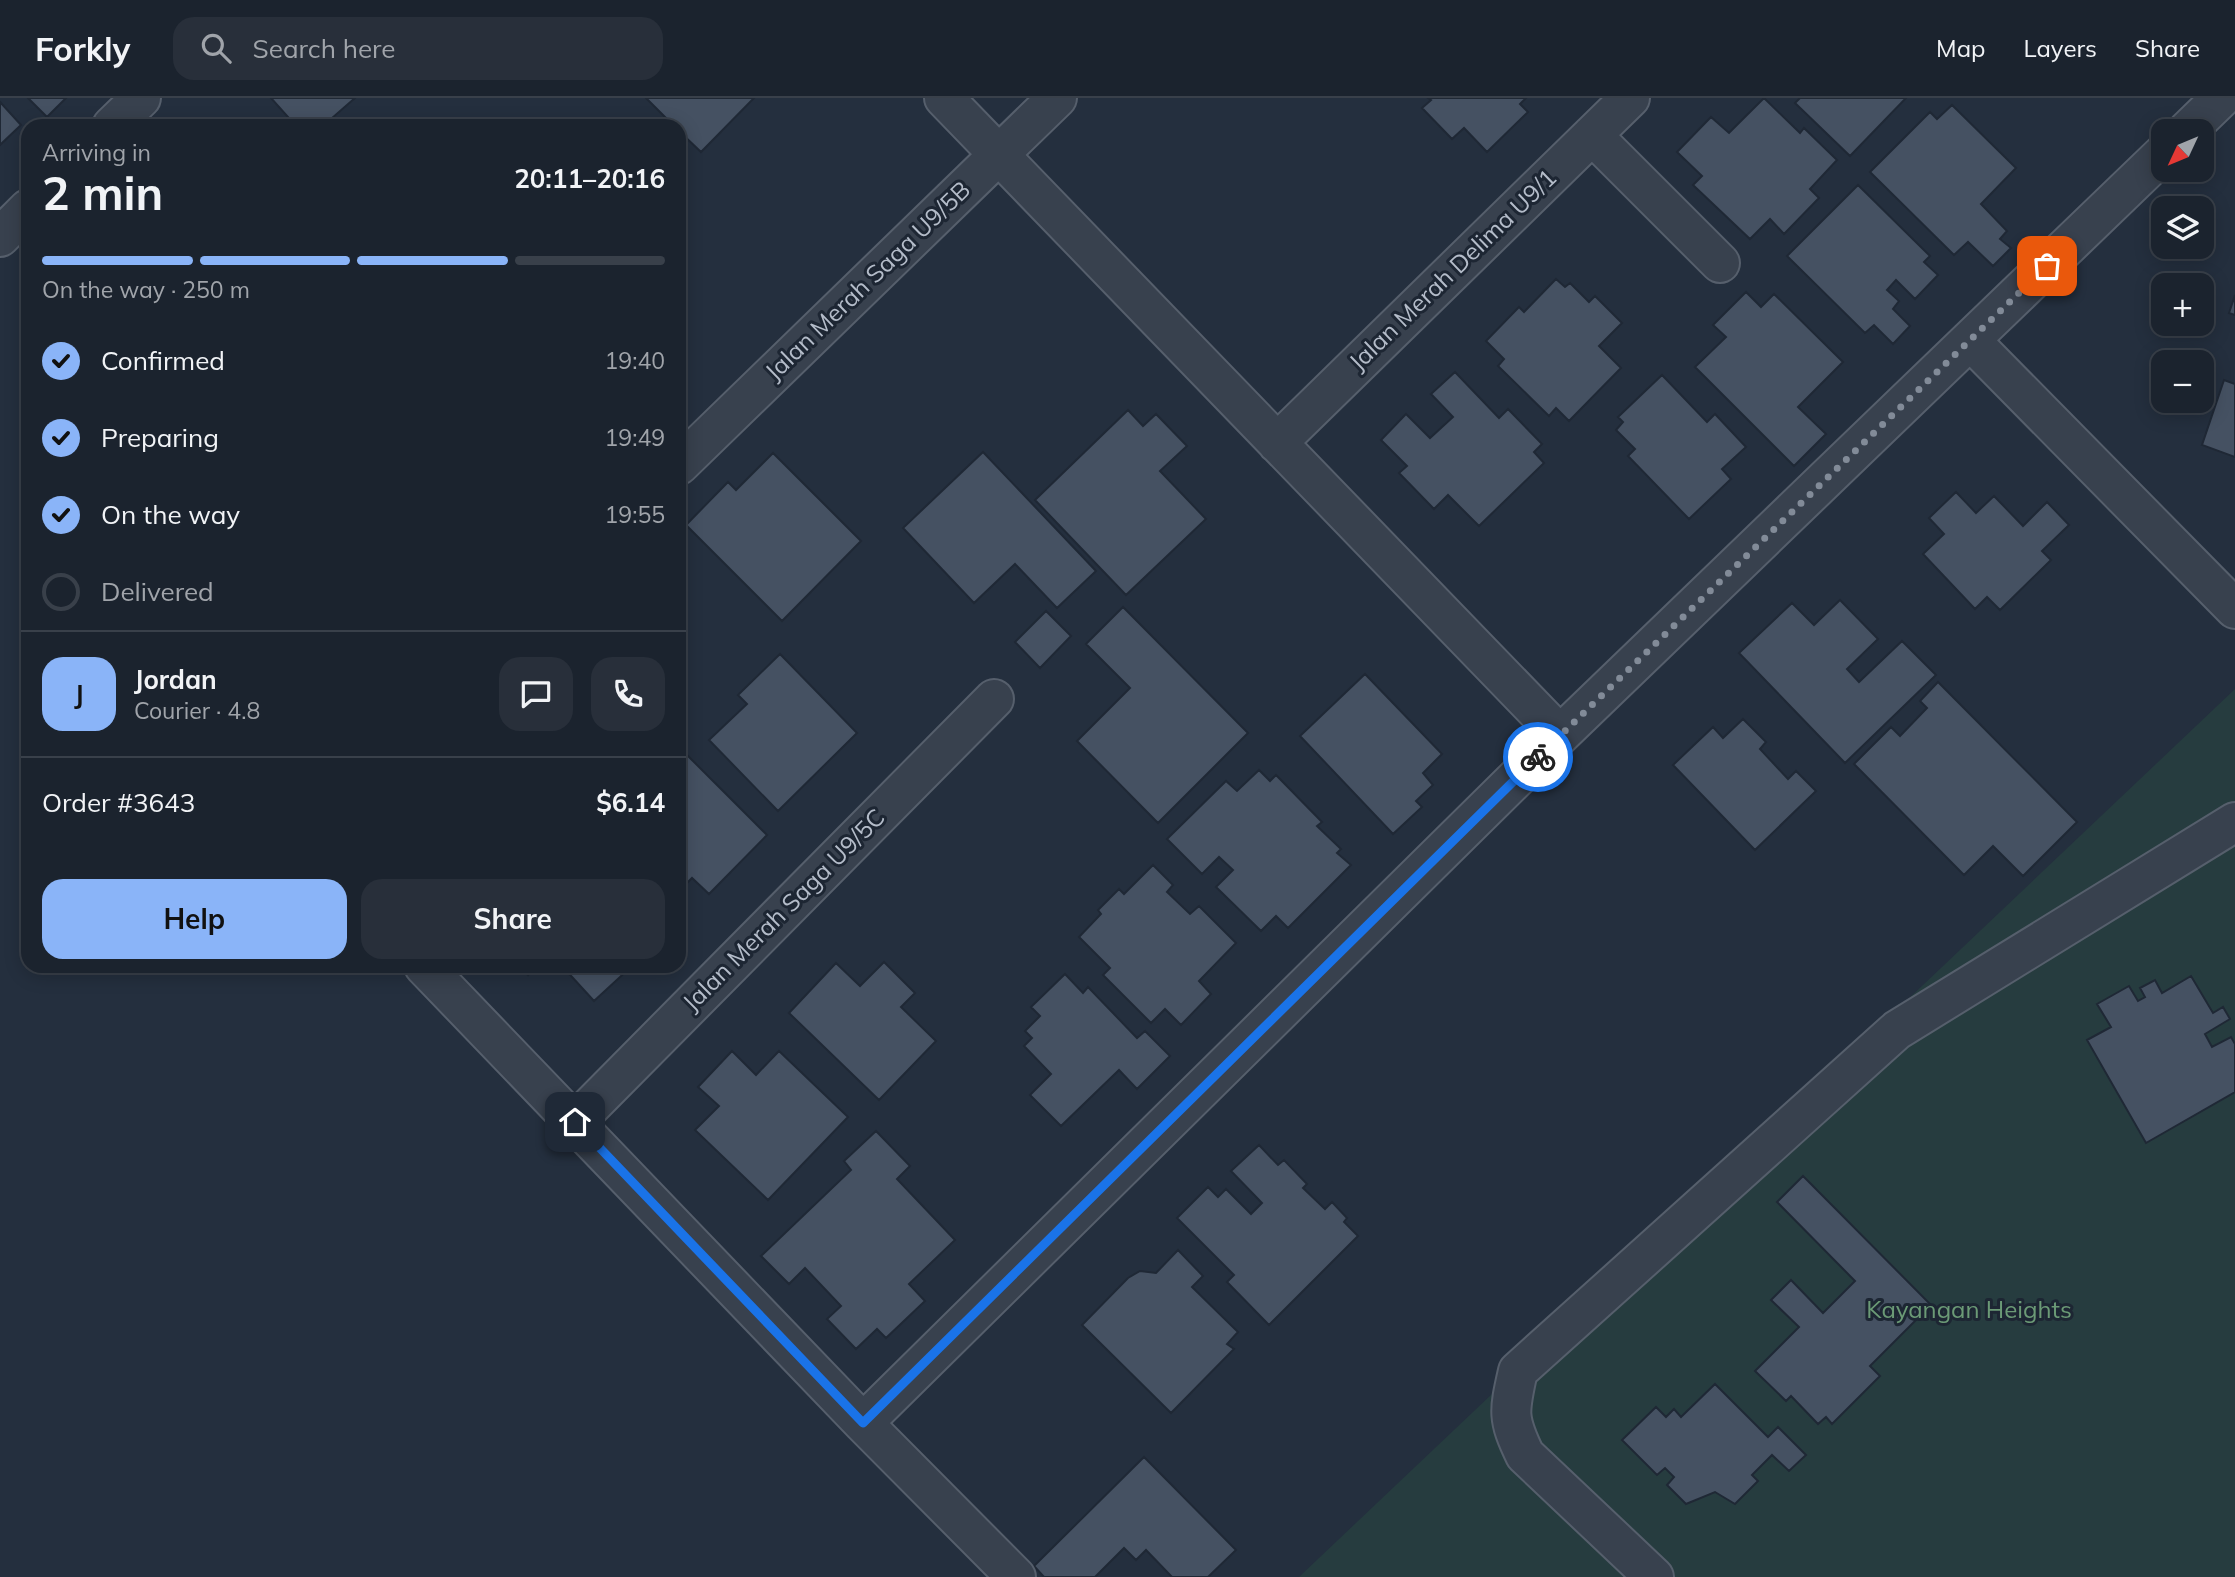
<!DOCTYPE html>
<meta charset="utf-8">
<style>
body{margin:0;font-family:Mulish,sans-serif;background:#282f3a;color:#f1f3f6;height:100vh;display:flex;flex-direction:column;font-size:26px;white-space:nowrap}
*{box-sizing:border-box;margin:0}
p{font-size:23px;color:#a0a4aa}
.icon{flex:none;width:38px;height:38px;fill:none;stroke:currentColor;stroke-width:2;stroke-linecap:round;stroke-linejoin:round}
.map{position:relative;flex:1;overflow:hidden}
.details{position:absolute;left:21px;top:21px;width:665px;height:854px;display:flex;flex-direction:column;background:#1b232e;border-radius:21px;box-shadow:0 4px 18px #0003,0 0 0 2px #39404a}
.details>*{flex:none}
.needle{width:46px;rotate:226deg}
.tools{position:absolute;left:2151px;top:21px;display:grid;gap:14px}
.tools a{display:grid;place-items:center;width:63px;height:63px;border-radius:14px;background:#1b232e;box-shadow:0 4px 18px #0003,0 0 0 2px #39404a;font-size:35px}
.pin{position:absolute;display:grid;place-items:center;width:60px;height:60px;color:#fff;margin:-30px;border-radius:14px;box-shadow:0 4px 10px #0006}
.courier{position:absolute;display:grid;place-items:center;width:70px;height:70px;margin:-35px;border:5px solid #1a73e8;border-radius:50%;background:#fff;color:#222;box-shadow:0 2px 9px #0007}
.summary em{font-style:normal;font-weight:700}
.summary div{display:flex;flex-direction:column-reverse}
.summary{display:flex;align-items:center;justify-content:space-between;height:119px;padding:0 21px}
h1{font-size:46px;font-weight:700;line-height:52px}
.bar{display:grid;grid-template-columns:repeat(4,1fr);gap:10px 7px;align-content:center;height:84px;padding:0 21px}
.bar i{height:9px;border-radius:5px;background:#39404a}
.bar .selected{background:#8ab4f8}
.bar p{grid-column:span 4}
.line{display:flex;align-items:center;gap:18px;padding:0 21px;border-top:2px solid #39404a}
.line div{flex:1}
.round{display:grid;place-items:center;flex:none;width:74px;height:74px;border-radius:21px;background:#282f3a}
ol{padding:0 21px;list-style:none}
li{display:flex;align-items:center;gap:21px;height:77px}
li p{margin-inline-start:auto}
li .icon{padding:7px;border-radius:50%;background:#8ab4f8;color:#111;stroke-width:4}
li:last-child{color:#a0a4aa}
li i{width:38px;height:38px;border:4px solid #39404a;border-radius:50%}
.primary-button{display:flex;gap:14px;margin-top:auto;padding:14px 21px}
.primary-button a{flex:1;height:80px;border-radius:21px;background:#8ab4f8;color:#111;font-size:28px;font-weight:700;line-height:80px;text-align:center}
.primary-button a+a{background:#282f3a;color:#f1f3f6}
header{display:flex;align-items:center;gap:42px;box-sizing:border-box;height:98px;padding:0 35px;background:#1b232e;border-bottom:2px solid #39404a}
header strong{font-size:33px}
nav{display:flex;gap:38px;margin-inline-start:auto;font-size:24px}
.search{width:490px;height:63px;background:#282f3a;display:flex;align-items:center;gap:18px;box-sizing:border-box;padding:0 24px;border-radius:21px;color:#a0a4aa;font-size:26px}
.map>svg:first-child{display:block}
.green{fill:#263c3f}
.building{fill:#455162;stroke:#1f2835;stroke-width:2}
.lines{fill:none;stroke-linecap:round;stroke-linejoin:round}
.street-casing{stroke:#565f6c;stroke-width:42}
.street{stroke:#38414e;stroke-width:38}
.done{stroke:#828b98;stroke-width:7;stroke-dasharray:0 12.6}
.route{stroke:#1a73e8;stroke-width:9}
.labels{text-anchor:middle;stroke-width:6;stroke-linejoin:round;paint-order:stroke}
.street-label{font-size:24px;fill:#b4bcc9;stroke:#1d2633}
.park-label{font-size:24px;fill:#6b9a76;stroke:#1d2633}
</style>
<header>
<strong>Forkly</strong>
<div class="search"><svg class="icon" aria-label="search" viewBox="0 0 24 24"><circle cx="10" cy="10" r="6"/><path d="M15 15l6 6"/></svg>Search here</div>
<nav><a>Map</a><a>Layers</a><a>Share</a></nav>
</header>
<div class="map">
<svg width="2235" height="1479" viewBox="0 0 2235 1479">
<rect width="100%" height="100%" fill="#242f3e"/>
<!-- green -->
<path class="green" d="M2235 591V1479H1299Z"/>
<!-- building -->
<path class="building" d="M28 0H66L47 19Z
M271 0H355L332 20 339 28H296Z
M646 0H754L701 54 679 33V28H674Z
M1428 0H1526L1520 6 1528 14 1487 54 1464 30 1452 41 1422 10 1431 2Z
M1764 0 1800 35 1804 30 1837 62 1810 91 1819 100 1784 136 1770 121 1750 141 1693 87 1702 78 1677 54 1711 19 1729 35Z
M1800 0H1906L1850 58 1795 5Z
M0 4 21 27 0 47Z
M1952 7 2016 70 1981 106 2007 133 2000 141 2011 150 1993 168 1968 144 1954 157 1870 74 1930 14 1937 21Z
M1858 87 1930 158 1924 164 1938 177 1915 201 1896 182 1887 192 1899 203 1893 211 1910 228 1893 246 1874 227 1865 235 1787 158Z
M1556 181 1565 189 1570 185 1589 204 1595 198 1622 225 1599 248 1621 270 1569 323 1556 310 1549 318 1498 268 1504 261 1486 243 1519 209 1524 214Z
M1746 194 1761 209 1774 196 1843 264 1798 309 1826 336 1794 368 1695 269 1726 239 1713 227Z
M2235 197V217L2229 215Z
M1455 274 1499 320 1508 311 1542 346 1534 354 1544 365 1479 428 1448 397 1434 411 1399 375 1407 368 1381 342 1406 316 1430 340 1453 319 1431 296Z
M1662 277 1707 324 1715 316 1746 349 1722 371 1731 381 1689 421 1628 358 1635 351 1616 332 1623 324 1618 319Z
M2224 282 2235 286V359L2202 347Z
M1128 312 1143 328 1156 316 1187 348 1160 373 1206 421 1126 497 1035 402Z
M983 354 1096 473 1057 510 1015 466 974 505 903 430Z
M773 355 861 443 782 523 686 427 728 384 736 392Z
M1956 394 1976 415 1994 398 2023 428 2047 404 2069 427 2042 453 2051 462 2000 512 1987 499 1975 511 1923 456 1944 436 1929 420Z
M1840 502 1878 541 1847 571 1859 584 1902 543 1936 577 1845 665 1739 555 1792 505 1814 527Z
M1123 509 1248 635 1158 725 1077 643 1130 590 1086 546Z
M1046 513 1071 538 1040 570 1015 544Z
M780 556 857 635 778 713 709 642 747 606 738 597Z
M1365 576 1442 656 1423 675 1433 687 1416 703 1422 709 1393 736 1300 638Z
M1938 584 2077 724 2023 778 1993 748 1964 777 1854 666 1891 629 1900 638 1927 610 1920 603Z
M1743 621 1766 644 1760 651 1788 681 1796 673 1816 693 1755 752 1673 667 1713 629 1723 640Z
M683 653 767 737 709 796 692 780 679 793V657Z
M1259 672 1270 683 1276 677 1322 724 1317 728 1341 751 1337 755 1351 767 1288 830 1276 818 1261 833 1216 789 1233 772 1219 759 1202 776 1167 741 1226 683 1237 693Z
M1153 767 1173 787 1167 794 1190 816 1199 808 1236 845 1199 883 1211 896 1181 927 1165 911 1151 925 1103 877 1110 870 1079 839 1101 816 1098 812 1119 791 1124 796Z
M884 864 915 895 901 909 936 943 879 1002 789 915 836 865 860 888Z
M519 868H538L528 877Z
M562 868H632L594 903Z
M1065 876 1083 895 1088 889 1137 940 1145 933 1170 958 1137 991 1119 972 1061 1028 1030 997 1051 976 1024 948 1032 940 1025 933 1040 918 1031 909Z
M2191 878 2213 915 2223 909 2230 921 2205 936 2212 949 2231 939 2235 946V994L2146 1045 2087 942 2111 929 2097 906 2129 888 2138 903 2145 899 2140 890 2155 882 2162 895Z
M732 953 756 977 779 953 848 1019 768 1102 695 1032 719 1008 698 989Z
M876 1033 910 1068 897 1081 955 1142 909 1186 925 1203 886 1240 877 1231 856 1251 827 1221 841 1208 805 1170 789 1186 761 1158 851 1072 844 1063Z
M1259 1047 1278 1067 1284 1062 1307 1086 1303 1090 1325 1111 1332 1104 1347 1120 1344 1124 1358 1138 1269 1227 1227 1184 1234 1177 1177 1120 1208 1089 1218 1099 1226 1091 1251 1116 1262 1105 1231 1073Z
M1803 1078 1931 1207 1870 1268 1880 1278 1832 1326 1826 1319 1818 1326 1791 1298 1786 1303 1755 1273 1799 1229 1771 1202 1791 1182 1823 1215 1855 1183 1777 1104Z
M1178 1152 1203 1178 1192 1189 1238 1234 1227 1246 1234 1251 1171 1315 1082 1227 1128 1180 1140 1173 1156 1175Z
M1715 1286 1768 1339 1778 1329 1806 1357 1789 1373 1772 1357 1752 1377 1758 1383 1735 1406 1715 1394 1686 1406 1667 1387 1674 1379 1665 1370 1657 1377 1622 1342 1656 1309 1666 1319 1674 1311 1681 1319Z
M1144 1359 1236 1452 1208 1479H1172L1146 1452 1136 1462 1124 1450 1095 1479H1044L1034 1468Z"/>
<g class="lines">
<!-- street casing -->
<g class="street-casing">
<path id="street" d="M944 0 1560 637
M112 28 141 0
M2187 33 2221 0
M1592 37 1720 165
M0 139 28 111
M1970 242 2235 511
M1277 345 1630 0
M679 367 1057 0
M424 868 863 1325 1016 1479
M575 1024 994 601
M863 1325 1560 637 2163 56
M1654 1479 1525 1357C1507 1320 1509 1313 1518 1273L1897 932 2235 724"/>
</g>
<!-- street -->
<use href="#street" class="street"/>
</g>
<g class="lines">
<!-- done -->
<path class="done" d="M1538 659 2047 168"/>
<!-- route -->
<path class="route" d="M575 1024 863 1325 1538 659"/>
</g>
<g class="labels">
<!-- street labels -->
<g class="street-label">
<text transform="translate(1453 172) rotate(-44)" y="8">Jalan Merah Delima U9/1</text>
<text transform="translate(868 183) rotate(-44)" y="8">Jalan Merah Saga U9/5B</text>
<text transform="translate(784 812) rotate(-45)" y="8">Jalan Merah Saga U9/5C</text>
</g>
<!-- park labels -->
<g class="park-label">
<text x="1969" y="1220">Kayangan Heights</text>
</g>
</g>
</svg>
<div class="tools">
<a><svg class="needle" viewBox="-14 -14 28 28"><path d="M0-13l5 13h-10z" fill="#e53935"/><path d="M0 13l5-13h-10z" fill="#a0a4aa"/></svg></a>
<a><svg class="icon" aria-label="layers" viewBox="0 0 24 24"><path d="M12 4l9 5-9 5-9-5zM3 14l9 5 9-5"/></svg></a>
<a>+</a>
<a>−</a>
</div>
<div class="pin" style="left:2047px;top:168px;background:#ea580c"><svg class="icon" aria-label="bag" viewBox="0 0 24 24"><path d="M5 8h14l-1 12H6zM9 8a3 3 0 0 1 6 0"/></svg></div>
<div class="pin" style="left:575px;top:1024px;background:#1f2937"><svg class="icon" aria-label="home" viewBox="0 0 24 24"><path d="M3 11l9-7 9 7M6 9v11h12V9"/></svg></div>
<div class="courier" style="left:1538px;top:659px"><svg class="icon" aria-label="bike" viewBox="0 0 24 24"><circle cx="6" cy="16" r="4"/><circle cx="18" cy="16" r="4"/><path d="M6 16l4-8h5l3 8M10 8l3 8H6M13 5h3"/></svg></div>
<section class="details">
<div class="summary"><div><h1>2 min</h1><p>Arriving in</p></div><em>20:11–20:16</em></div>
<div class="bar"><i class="selected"></i><i class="selected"></i><i class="selected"></i><i></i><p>On the way · 250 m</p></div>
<ol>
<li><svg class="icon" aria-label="check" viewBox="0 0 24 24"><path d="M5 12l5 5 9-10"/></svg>Confirmed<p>19:40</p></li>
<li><svg class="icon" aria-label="check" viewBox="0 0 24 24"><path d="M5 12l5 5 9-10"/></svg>Preparing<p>19:49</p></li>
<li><svg class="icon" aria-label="check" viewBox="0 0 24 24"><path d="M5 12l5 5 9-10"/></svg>On the way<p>19:55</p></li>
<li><i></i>Delivered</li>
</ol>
<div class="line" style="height:126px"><b class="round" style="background:#8ab4f8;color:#111">J</b><div><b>Jordan</b><p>Courier · 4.8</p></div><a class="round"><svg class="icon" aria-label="chat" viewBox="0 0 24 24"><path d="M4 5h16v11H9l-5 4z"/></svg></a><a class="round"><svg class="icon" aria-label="phone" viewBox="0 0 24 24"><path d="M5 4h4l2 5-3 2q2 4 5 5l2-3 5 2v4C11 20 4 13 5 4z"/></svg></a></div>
<div class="line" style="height:91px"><div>Order #3643</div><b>$6.14</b></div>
<div class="primary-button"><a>Help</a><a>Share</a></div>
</section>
</div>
